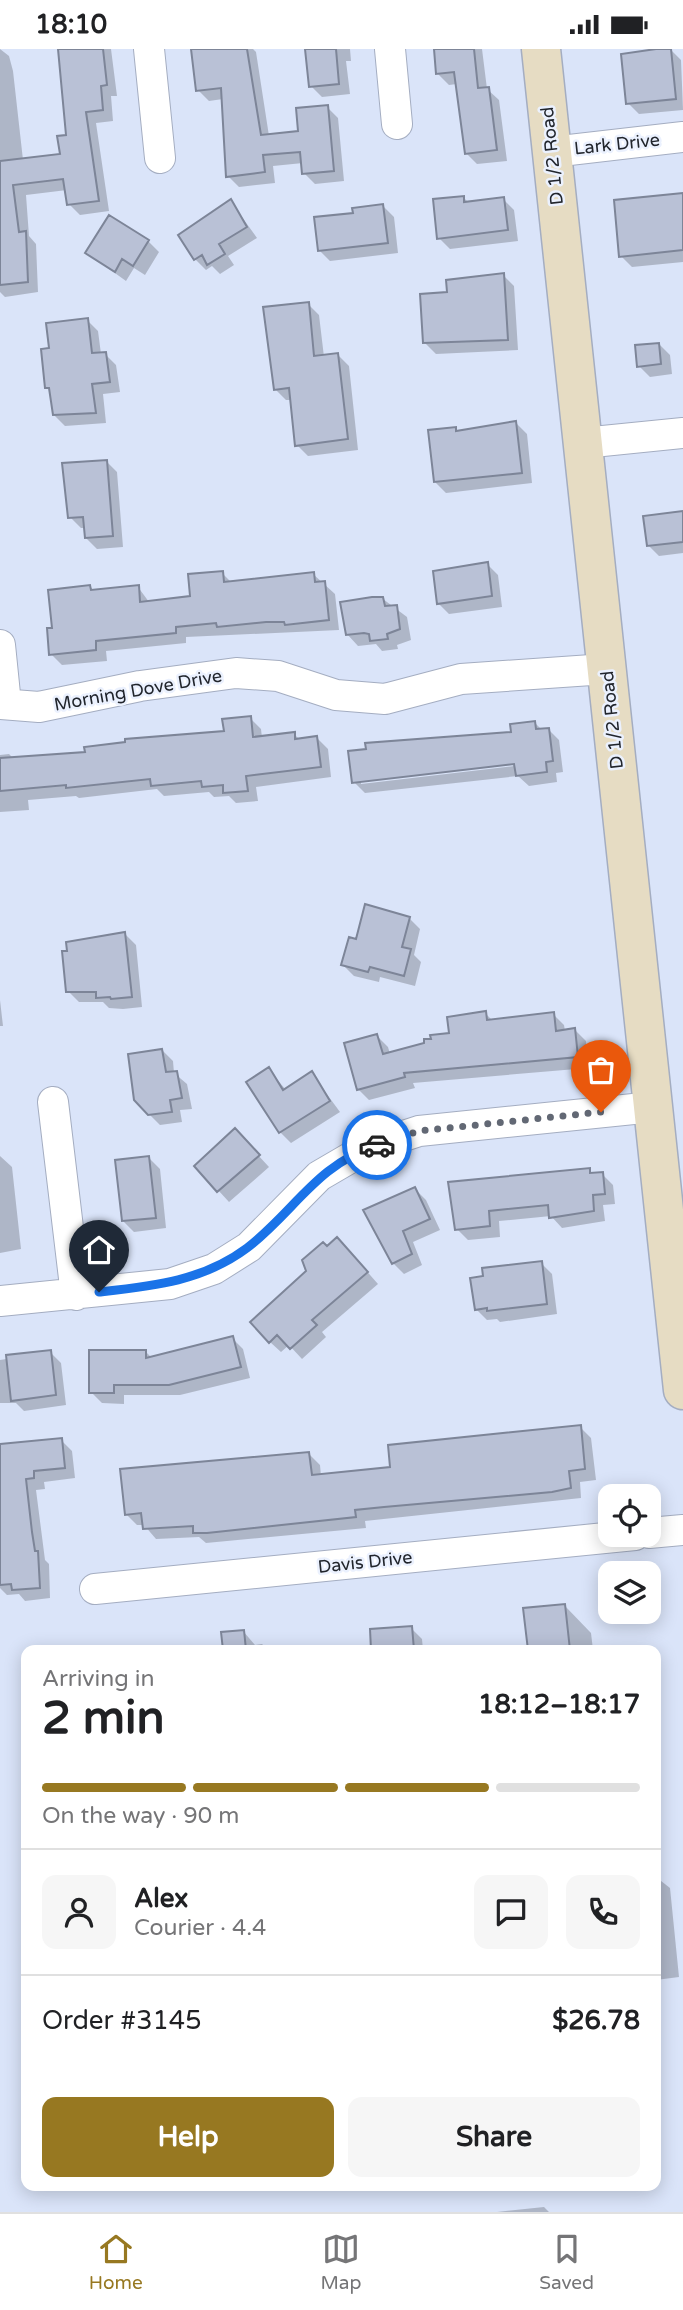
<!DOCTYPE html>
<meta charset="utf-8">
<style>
body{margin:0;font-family:"Varela Round",sans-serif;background:#f6f6f6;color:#202124;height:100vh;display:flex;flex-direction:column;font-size:26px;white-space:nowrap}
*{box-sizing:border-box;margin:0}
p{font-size:23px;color:#757577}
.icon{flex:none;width:38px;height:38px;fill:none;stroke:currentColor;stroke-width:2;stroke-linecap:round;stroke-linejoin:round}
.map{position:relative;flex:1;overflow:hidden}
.details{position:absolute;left:21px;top:1596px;width:640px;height:546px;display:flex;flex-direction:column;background:#fff;border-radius:14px;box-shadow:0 4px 18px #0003}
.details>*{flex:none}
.buttons{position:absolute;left:598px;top:1435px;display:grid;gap:14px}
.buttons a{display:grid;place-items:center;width:63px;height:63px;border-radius:14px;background:#fff;box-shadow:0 4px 18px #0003;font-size:35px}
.pin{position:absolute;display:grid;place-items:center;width:60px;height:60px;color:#fff;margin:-72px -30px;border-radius:50% 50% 50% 0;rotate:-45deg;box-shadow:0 0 7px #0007}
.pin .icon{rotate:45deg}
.courier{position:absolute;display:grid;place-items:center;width:70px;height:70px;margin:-35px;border:5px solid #1a73e8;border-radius:50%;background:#fff;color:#222;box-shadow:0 2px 9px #0007}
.head em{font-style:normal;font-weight:800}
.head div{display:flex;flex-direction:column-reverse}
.head{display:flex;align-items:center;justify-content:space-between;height:119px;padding:0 21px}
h1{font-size:46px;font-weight:800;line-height:52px}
.bar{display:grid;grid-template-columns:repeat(4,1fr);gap:10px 7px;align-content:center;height:84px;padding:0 21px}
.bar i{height:9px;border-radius:5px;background:#e0e0e0}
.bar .active{background:#977821}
.bar p{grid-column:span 4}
.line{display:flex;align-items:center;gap:18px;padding:0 21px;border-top:2px solid #e0e0e0}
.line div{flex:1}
.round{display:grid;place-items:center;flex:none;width:74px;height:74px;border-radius:14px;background:#f6f6f6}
.primary-button{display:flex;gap:14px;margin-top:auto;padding:14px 21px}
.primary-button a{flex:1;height:80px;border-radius:14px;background:#977821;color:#fff;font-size:28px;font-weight:800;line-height:80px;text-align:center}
.primary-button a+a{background:#f6f6f6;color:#202124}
.status{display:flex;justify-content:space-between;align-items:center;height:49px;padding:0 35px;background:#fff;direction:ltr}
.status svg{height:19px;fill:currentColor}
.menu{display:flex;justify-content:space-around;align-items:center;height:98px;border-top:2px solid #e0e0e0;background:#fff;font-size:19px;color:#757577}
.menu a{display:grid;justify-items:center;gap:4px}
.menu .active{color:#977821}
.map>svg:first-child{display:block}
.shadow{fill:#0003;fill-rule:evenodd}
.building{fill:#b9c1d6;stroke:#7d8598;stroke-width:2}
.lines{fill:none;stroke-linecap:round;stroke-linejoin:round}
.street-casing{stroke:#a4adc1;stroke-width:32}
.secondary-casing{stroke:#a4adc1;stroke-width:41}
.street{stroke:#fff;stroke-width:30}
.secondary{stroke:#e6dcc3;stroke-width:38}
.done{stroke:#626874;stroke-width:7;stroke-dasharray:0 12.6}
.route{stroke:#1a73e8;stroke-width:9}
.labels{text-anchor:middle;stroke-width:5;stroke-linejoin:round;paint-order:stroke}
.street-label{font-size:18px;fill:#21252c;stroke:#ebf1fe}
</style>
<div class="status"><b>18:10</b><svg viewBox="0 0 49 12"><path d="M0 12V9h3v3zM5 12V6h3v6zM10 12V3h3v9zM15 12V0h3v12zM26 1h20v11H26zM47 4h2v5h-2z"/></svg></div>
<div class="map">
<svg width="683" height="2163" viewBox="0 0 683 2163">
<rect width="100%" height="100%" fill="#dae4f9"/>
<!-- shadow -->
<path class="shadow" d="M0 0 9 7 13 22 23 111 62 107 67 87 59 0H111L117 47H111L113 72 96 74 109 162 80 166 69 155 67 141 26 146 29 187 36 195 38 243 5 248 0 243Z
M192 0H253L256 3 269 87 300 84 327 58 338 69 344 132 315 135 304 124 303 114 273 117 275 134 239 138 228 127 223 50 209 52 198 41Z
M308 0H350L351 12H346L350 45 322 48 311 37Z
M435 0H482L487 40 499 51 507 112 477 115 466 104 457 35 449 36 438 25Z
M670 0 681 11 683 61 639 65 628 54Z
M683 146V213L632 218 621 207Z
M463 148 469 154 503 150 514 161 518 192 450 200 439 189Z
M231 153 257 189 228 207 234 216 220 225 212 217 206 221 195 210Z
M383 157 394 168 398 204 330 212 319 201 355 165Z
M148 192 159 203 145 226 134 219 126 232 87 204Z
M503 226 514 237 518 301 436 305 425 294Z
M308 255 319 266 324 308 338 306 349 317 358 401 308 407 297 396 292 351H286L275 340Z
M87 271 98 282 101 305H105L116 316 120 343 103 345 106 374 65 377 54 366 52 343 47 338 51 301Z
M659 295 670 306 672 325 650 328 639 317Z
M516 374 527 385 532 434 446 444 435 433 455 380 459 383Z
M106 412 117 423 123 498 97 500 86 489 85 479H81L70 468Z
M683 464V504L659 507 648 496Z
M487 515 498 526 502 558 449 565 438 554Z
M222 524 232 534 313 525 335 545 339 581 186 588V594L106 602 107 612 62 616 51 605 54 580 90 538 94 542 138 538 149 553 192 549Z
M383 550 407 568 411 591 397 596 398 600 382 602 376 595 358 597 347 585Z
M250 669 261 680 262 689 294 685 300 691 317 689 328 700 331 728 256 738 258 752 236 754 229 747 214 748 209 743 164 747 157 740 79 749 76 747 28 751 29 761 0 763V706L9 705 14 710 87 704 226 684Z
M534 673 542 681 548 680 559 691 563 723 556 724 557 733 529 737 518 727 365 744 354 733 368 701 398 692 436 688 440 692 513 685ZM523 713V716L361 735V731Z
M409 869 420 880 414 906 421 913 415 937 380 928 379 933 354 927 343 916 357 892Z
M125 885 136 896 142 958 123 960 109 959 103 953H79L68 942Z
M0 951 3 977H0Z
M485 964 493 972 553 965 564 976 565 982 575 981 586 992 588 1019 413 1034 415 1039 369 1051 358 1040 377 987 388 998 390 1005 451 986Z
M162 1001 173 1012 174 1024 187 1035 192 1060 180 1061 182 1073 160 1076 149 1065Z
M269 1021 286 1041 312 1025 340 1063 291 1094 280 1083Z
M246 1093 269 1118 229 1153 196 1117Z
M0 1107 12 1118 21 1200 0 1204Z
M149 1109 160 1120 166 1179 134 1183 123 1172Z
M589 1121 594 1126 602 1125 613 1136 615 1155 603 1156 605 1172 562 1179 551 1167 499 1172 500 1188 468 1191 457 1180 450 1135Z
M415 1140 426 1151 440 1181 413 1193 422 1216 404 1225 393 1214Z
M327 1199 348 1201 378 1235 322 1283 326 1288 302 1310 289 1296 281 1303 270 1293Z
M541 1214 552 1225 557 1265 500 1273 497 1270 487 1271 476 1260 485 1229Z
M232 1289 243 1300 250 1329 180 1346H124V1355L102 1354 91 1343 146 1303 152 1309Z
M50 1303 61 1314 66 1356 24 1362 16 1354H0V1311Z
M580 1378 591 1389 596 1431 580 1433 581 1449 365 1472 366 1479 206 1494 199 1488 156 1490 144 1476H137L126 1465 309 1405 320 1416 321 1427 392 1420Z
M61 1391 72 1402 75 1429 44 1433 45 1440 36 1441 45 1511 49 1515 50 1549 25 1552 19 1545 7 1546 0 1539V1397Z
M565 1557 591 1584 593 1601H529L525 1561Z
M411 1579 422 1590 423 1601H373L372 1582Z
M243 1582 255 1596 262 1595 268 1601H186L224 1597Z
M656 1828 670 1839 679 1928 656 1931Z
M544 2158 549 2163H497Z"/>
<!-- building -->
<path class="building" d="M58 0H103L107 36 101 37 103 61 86 63 99 152 67 156 63 130 13 136 19 183 26 182 28 233 0 236V112L60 105 57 87 66 86Z
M191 0H247L261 86 298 82 296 59 328 56 334 122 302 125 300 103 263 106 265 123 226 128 221 39 196 42Z
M305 0H336L339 35 309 38Z
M434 0H474L478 39 489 38 497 101 465 105 454 23 436 25Z
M656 0H671L676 50 626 55 621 5Z
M683 144V201L619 208 614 151Z
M464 147V153L504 148 508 181 437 190 433 150Z
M231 150 247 178 219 195 225 205 207 216 202 206 194 211 178 186Z
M383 155 388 194 318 202 314 168 353 164 352 159Z
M109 166 149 191 133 217 122 210 115 223 85 204Z
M504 224 508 291 423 294 420 245 447 243 446 231Z
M309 253 314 307 338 304 348 390 295 397 289 339 274 341 263 258Z
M88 269 92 304 106 303 110 333 92 335 96 364 53 366 49 339H45L41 300 49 299 46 274Z
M659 294 661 315 637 318 635 296Z
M516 372 522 424 434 433 428 381 456 378V382Z
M107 411 113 487 85 489 83 468 68 469 62 414Z
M683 462V493L647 497 643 467Z
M488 513 492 547 437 555 433 522Z
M223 522 224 533 314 523 315 533 325 532 329 571 285 576 284 573H266L217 578 216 574 176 578V584L96 592V601L49 606 47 579H52L48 541 90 536 91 541 139 536 140 553 190 547 188 525Z
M372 548H383L385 557 397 556 400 580 387 585 388 590 370 592 369 585 364 584 346 586 340 553Z
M251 667 253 688 295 683V690L317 687 321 718 246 727 248 742 223 744V736L202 738 201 732 151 737 150 730 66 739V736L0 742V709L85 703 84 698 125 693V690L224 682 222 670Z
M535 672 536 680 549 679 553 712 546 713 547 723 516 727 514 715 352 734 348 702 366 700 365 694 511 683 510 675Z
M365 855 410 868 402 898 411 900 404 927 370 918 368 923 341 916 349 888 356 890Z
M125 883 132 948 111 950 110 948 96 949V943H66L62 902H67L66 893Z
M486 962 487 971 554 963 556 982 575 979 578 1008 404 1024 405 1028 357 1041 344 994 377 985 383 1005 424 994V990H431L430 986 449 984 447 968Z
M162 1000 166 1023 177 1022 182 1049 170 1051 172 1063 148 1066 134 1051 128 1005Z
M269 1018 283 1041 312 1022 330 1052 279 1084 246 1033Z
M235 1079 260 1106 217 1143 194 1117Z
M149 1107 156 1169 122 1172 115 1111Z
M590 1119V1124L603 1123 605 1145 593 1146 594 1162 549 1169 548 1156 489 1162 490 1177 455 1181 448 1133Z
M415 1138 430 1170 403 1182 412 1205 392 1215 363 1161Z
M337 1188 368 1223 312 1271 317 1276 290 1300 277 1286 269 1294 250 1273 306 1222 302 1211 323 1193 327 1197Z
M542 1212 547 1255 487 1262V1259L475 1261 470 1229 483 1227 482 1219Z
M233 1287 241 1318 169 1336H114V1344H89V1301H146V1309Z
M51 1301 56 1346 11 1352 6 1306Z
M581 1376 585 1420 569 1422 571 1439 552 1443 384 1458 355 1461 356 1468 207 1484H193V1477L143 1480 141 1464 125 1466 120 1420 309 1403 312 1426 390 1418 388 1396Z
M62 1389 65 1419 34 1422V1429L26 1430 32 1483 35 1502H38L40 1539 12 1541 11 1535 0 1536V1395Z
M565 1555 570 1601H528L523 1559Z
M412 1577 414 1601H371L370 1580Z
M244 1581 246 1601H223L221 1583Z"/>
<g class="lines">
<!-- street casing -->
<g class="street-casing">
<path id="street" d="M149 0 160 109
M390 0 397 75
M552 103 683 88
M583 394 683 384
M0 596 6 655
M0 655 39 658 140 637 236 624 278 627 336 646 385 650 461 630 606 620
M53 1053 76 1246
M0 1252 170 1235 214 1220 249 1198 319 1127 367 1099 419 1082 653 1058
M649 1484 683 1481
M95 1540 635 1486"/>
</g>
<!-- secondary casing -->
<g class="secondary-casing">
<path id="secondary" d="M541 0 683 1341"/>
</g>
<!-- street -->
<use href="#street" class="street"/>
<!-- secondary -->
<use href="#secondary" class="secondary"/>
</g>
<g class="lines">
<!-- done -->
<path class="done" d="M377 1096 419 1082 601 1063"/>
<!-- route -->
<path class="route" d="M99 1243C153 1237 203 1232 247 1199 294 1163 316 1116 377 1096"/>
</g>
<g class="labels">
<!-- street labels -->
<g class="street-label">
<text transform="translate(617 95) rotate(-6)" y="6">Lark Drive</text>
<text transform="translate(552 107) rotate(-96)" y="6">D 1/2 Road</text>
<text transform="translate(138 641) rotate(-10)" y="6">Morning Dove Drive</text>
<text transform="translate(612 671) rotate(-96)" y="6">D 1/2 Road</text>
<text transform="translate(365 1513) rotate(-6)" y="6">Davis Drive</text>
</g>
</g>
</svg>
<div class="buttons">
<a><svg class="icon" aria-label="locate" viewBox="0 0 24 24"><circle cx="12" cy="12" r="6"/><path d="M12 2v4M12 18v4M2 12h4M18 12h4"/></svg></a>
<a><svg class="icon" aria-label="layers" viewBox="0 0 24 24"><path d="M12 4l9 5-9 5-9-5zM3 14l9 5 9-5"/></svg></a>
</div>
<div class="pin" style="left:601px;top:1063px;background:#ea580c"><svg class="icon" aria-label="bag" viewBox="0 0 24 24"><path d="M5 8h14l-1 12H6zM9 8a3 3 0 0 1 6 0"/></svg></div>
<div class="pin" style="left:99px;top:1243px;background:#1f2937"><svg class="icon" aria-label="home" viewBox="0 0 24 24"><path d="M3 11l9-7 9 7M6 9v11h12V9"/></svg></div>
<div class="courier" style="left:377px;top:1096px"><svg class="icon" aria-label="car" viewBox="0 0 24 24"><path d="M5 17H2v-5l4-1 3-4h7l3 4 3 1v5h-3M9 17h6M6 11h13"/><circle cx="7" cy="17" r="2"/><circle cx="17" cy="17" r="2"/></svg></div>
<section class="details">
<div class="head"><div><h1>2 min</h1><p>Arriving in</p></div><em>18:12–18:17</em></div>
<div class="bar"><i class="active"></i><i class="active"></i><i class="active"></i><i></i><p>On the way · 90 m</p></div>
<div class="line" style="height:126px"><a class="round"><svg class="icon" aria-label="person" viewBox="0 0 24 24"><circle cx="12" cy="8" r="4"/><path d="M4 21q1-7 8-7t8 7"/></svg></a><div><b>Alex</b><p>Courier · 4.4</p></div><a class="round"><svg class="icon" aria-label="chat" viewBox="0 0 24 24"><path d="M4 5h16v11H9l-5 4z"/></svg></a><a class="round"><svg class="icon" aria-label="phone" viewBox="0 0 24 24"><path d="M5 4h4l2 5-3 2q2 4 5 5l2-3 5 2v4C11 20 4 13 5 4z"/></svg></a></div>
<div class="line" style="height:91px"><div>Order #3145</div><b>$26.78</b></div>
<div class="primary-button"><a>Help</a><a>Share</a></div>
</section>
</div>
<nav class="menu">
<a class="active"><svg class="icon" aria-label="home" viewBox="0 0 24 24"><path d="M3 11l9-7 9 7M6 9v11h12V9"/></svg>Home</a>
<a><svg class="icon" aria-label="map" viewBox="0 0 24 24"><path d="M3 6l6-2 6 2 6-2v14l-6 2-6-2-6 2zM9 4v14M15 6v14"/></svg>Map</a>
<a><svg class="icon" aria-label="saved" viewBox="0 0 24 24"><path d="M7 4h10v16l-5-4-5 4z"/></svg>Saved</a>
</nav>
